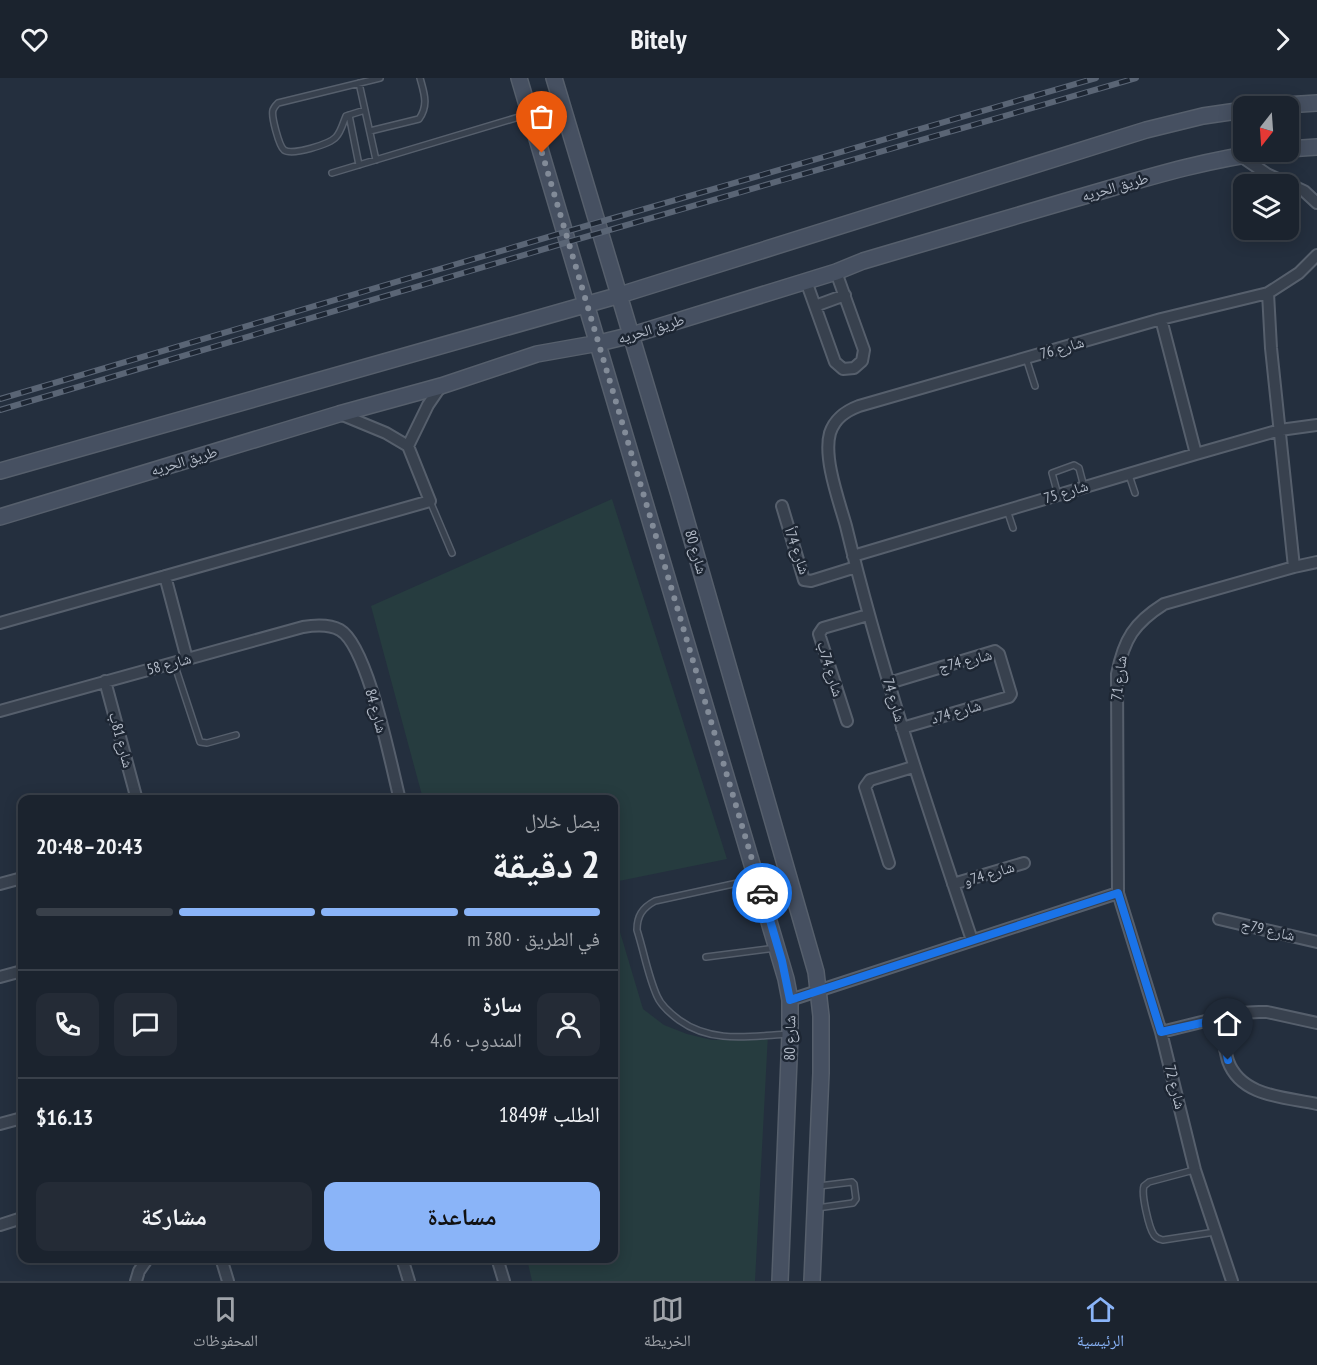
<!DOCTYPE html>
<html lang="ar">
<meta charset="utf-8">
<style>
body{margin:0;font-family:"PT Sans Narrow","Noto Naskh Arabic",sans-serif;background:#242b36;color:#f1f3f6;direction:rtl;height:100vh;display:flex;flex-direction:column;font-size:22px;white-space:nowrap}
*{box-sizing:border-box;margin:0}
p{font-size:20px;color:#a0a4aa}
.icon{flex:none;width:33px;height:33px;fill:none;stroke:currentColor;stroke-width:2;stroke-linecap:round;stroke-linejoin:round}
.map{position:relative;flex:1;overflow:hidden;direction:ltr}
.details{position:absolute;left:18px;top:717px;width:600px;height:468px;display:flex;flex-direction:column;background:#1b232e;border-radius:12px;box-shadow:0 3px 15px #0003,0 0 0 2px #39404a;direction:rtl}
.details>*{flex:none}
.needle{width:39px;rotate:197deg}
.controls{position:absolute;left:1233px;top:18px;display:grid;gap:12px}
.controls a{display:grid;place-items:center;width:66px;height:66px;border-radius:12px;background:#1b232e;box-shadow:0 3px 15px #0003,0 0 0 2px #39404a;font-size:30px}
.pin{position:absolute;display:grid;place-items:center;width:51px;height:51px;color:#fff;margin:-62px -26px;border-radius:50% 50% 50% 0;rotate:-45deg;box-shadow:0 0 6px #0007}
.pin .icon{rotate:45deg}
.courier{position:absolute;display:grid;place-items:center;width:60px;height:60px;margin:-30px;border:4px solid #1a73e8;border-radius:50%;background:#fff;color:#222;box-shadow:0 2px 8px #0007}
.overview em{font-style:normal;font-weight:700}
.overview div{display:flex;flex-direction:column-reverse}
.overview{display:flex;align-items:center;justify-content:space-between;height:102px;padding:0 18px}
h1{font-size:39px;font-weight:700;line-height:45px}
.bar{display:grid;grid-template-columns:repeat(4,1fr);gap:9px 6px;align-content:center;height:72px;padding:0 18px}
.bar i{height:8px;border-radius:4px;background:#39404a}
.bar .current{background:#8ab4f8}
.bar p{grid-column:span 4}
.line{display:flex;align-items:center;gap:15px;padding:0 18px;border-top:2px solid #39404a}
.line div{flex:1}
.round{display:grid;place-items:center;flex:none;width:63px;height:63px;border-radius:12px;background:#242b36}
.button{display:flex;gap:12px;margin-top:auto;padding:12px 18px}
.button a{flex:1;height:69px;border-radius:12px;background:#8ab4f8;color:#111;font-size:24px;font-weight:700;line-height:69px;text-align:center}
.button a+a{background:#242b36;color:#f1f3f6}
header{display:flex;justify-content:space-between;align-items:center;height:78px;padding:0 18px;background:#1b232e;font-size:27px;font-weight:700}
.dock{display:flex;justify-content:space-around;align-items:center;height:84px;border-top:2px solid #39404a;background:#1b232e;font-size:16px;color:#a0a4aa}
.dock a{display:grid;justify-items:center;gap:3px}
.dock .current{color:#8ab4f8}
.map>svg:first-child{display:block}
.green{fill:#263c3f}
.lines{fill:none;stroke-linecap:round;stroke-linejoin:round}
.lane-casing{stroke:#565f6c;stroke-width:8}
.street-casing{stroke:#565f6c;stroke-width:14}
.secondary-casing{stroke:#565f6c;stroke-width:18}
.lane{stroke:#38414e;stroke-width:5}
.street{stroke:#38414e;stroke-width:10}
.secondary{stroke:#465061;stroke-width:15}
.rail-casing{stroke:#5a6575;stroke-width:6}
.rail{stroke:#1d2633;stroke-width:4;stroke-dasharray:11;stroke-linecap:butt}
.done{stroke:#828b98;stroke-width:6;stroke-dasharray:0 10.8}
.route{stroke:#1a73e8;stroke-width:8}
.labels{text-anchor:middle;stroke-width:5;stroke-linejoin:round;paint-order:stroke}
.street-label{font-size:15px;fill:#b4bcc9;stroke:#1d2633}
</style>
<header><svg class="icon" aria-label="forward" viewBox="0 0 24 24"><path d="M9 5l7 7-7 7"/></svg>Bitely<svg class="icon" aria-label="heart" viewBox="0 0 24 24"><path d="M12 20l-8-8c-3-5 5-10 8-4 3-6 11-1 8 4z"/></svg></header>
<div class="map">
<svg width="1317" height="1203" viewBox="0 0 1317 1203">
<rect width="100%" height="100%" fill="#242f3e"/>
<!-- green -->
<path class="green" d="M612 421 727 781 614 804V722L423 721 371 528Z
M614 834 643 931 664 947 687 956 712 962 733 961 768 956 755 1203H532L527 1181 614 1180Z"/>
<g class="lines">
<!-- lane casing -->
<g class="lane-casing">
<path id="lane" d="M359 5 376 82
M365 32 346 38C343 45 341 54 336 59 330 66 292 78 284 72 279 68 271 38 273 32 274 29 275 28 278 25L380 0
M349 37 359 87
M370 53 419 41C429 27 424 15 420 0
M332 95 529 36
M1026 280 1035 308
M1129 397 1135 415
M1058 417 1052 395 1074 387 1079 390 1084 409
M430 423 452 475
M1007 432 1013 450
M174 585 200 664 207 665 236 657
M756 801 655 823C642 830 637 838 637 852 644 874 648 898 657 918 661 928 671 936 679 942 712 966 751 958 790 956
M706 879 776 870
M1194 1092 1149 1104 1144 1108C1141 1116 1149 1150 1154 1157 1157 1161 1159 1161 1163 1162L1215 1154
M817 1130 853 1125 856 1121 854 1106 852 1104 819 1108"/>
</g>
<!-- street casing -->
<g class="street-casing">
<path id="street" d="M1239 77 1267 96 1304 113 1317 125
M806 203 835 284 843 291 854 290 862 283 864 272 836 194
M1268 215 1271 270 1294 489
M815 228 845 217
M1161 241 1196 376
M408 368 428 327 441 308
M782 428 804 502 811 503 856 489
M853 478 1196 376 1280 352 1317 347
M165 498 187 581
M0 545 430 423 408 368 386 355 340 336
M105 603 137 722
M889 605 995 573 999 576 1011 616 1009 619 902 650
M0 633 303 549C315 547 329 546 340 552 368 568 391 687 400 722
M847 643 819 556 823 550 868 537
M889 785 865 709 870 702 913 689
M0 806 22 800
M953 806 1024 785
M1219 841 1317 864
M972 862C926 725 880 589 846 448 839 423 823 380 830 355 835 340 846 333 859 328L1161 241 1268 215 1299 195 1317 177
M0 899 22 893
M790 922 1118 815
M1219 941C1222 955 1224 969 1228 983 1241 1019 1285 1019 1317 1026
M1161 954 1238 935 1259 934H1267L1317 945
M0 1046 22 1040
M0 1147 22 1140
M221 1180 228 1203
M402 1180 409 1203
M497 1180 504 1203
M136 1203 139 1193 148 1180
M1232 1203 1195 1092 1161 954 1118 815 1117 596C1124 561 1134 545 1164 526L1294 489 1317 484"/>
</g>
<!-- secondary casing -->
<g class="secondary-casing">
<path id="secondary" d="M519 0 786 901 790 922V956L780 1203
M554 0 679 417 816 894 821 938V995L812 1203
M1270 28 1317 25
M1288 71 1317 69
M0 393 620 217 1146 52 1203 38 1244 32
M0 439 339 336 441 308 537 276 599 265 632 257 836 194 863 183C934 162 1006 141 1077 120 1140 102 1202 82 1267 74"/>
</g>
<!-- lane -->
<use href="#lane" class="lane"/>
<!-- street -->
<use href="#street" class="street"/>
<!-- secondary -->
<use href="#secondary" class="secondary"/>
<!-- rail casing -->
<g class="rail-casing">
<path id="rail" d="M0 321 565 154 1096 0
M0 332 568 164 1136 0"/>
</g>
<!-- rail -->
<use href="#rail" class="rail"/>
</g>
<g class="lines">
<!-- done -->
<path class="done" d="M542 75 762 815"/>
<!-- route -->
<path class="route" d="M762 815 782 883 790 922 1118 815 1161 954 1219 941 1228 982"/>
</g>
<g class="labels">
<!-- street labels -->
<g class="street-label">
<text transform="translate(1115 109) rotate(-16)" y="5">طريق الحريه</text>
<text transform="translate(651 251) rotate(-17)" y="5">طريق الحريه</text>
<text transform="translate(1062 270) rotate(-16)" y="5">شارع 76</text>
<text transform="translate(184 383) rotate(-17)" y="5">طريق الحريه</text>
<text transform="translate(1066 414) rotate(-17)" y="5">شارع 75</text>
<text transform="translate(797 473) rotate(71)" y="5">شارع 74أ</text>
<text transform="translate(696 474) rotate(74)" y="5">شارع 80</text>
<text transform="translate(965 583) rotate(-14)" y="5">شارع 74ج</text>
<text transform="translate(169 586) rotate(-15)" y="5">شارع 58</text>
<text transform="translate(830 591) rotate(73)" y="5">شارع 74ب</text>
<text transform="translate(1119 600) rotate(-83)" y="5">شارع 71</text>
<text transform="translate(894 622) rotate(74)" y="5">شارع 74</text>
<text transform="translate(376 633) rotate(75)" y="5">شارع 84</text>
<text transform="translate(956 634) rotate(-16)" y="5">شارع 74د</text>
<text transform="translate(121 662) rotate(75)" y="5">شارع 81ب</text>
<text transform="translate(989 796) rotate(-17)" y="5">شارع 74و</text>
<text transform="translate(1268 852) rotate(13)" y="5">شارع 79ج</text>
<text transform="translate(790 960) rotate(-89)" y="5">شارع 80</text>
<text transform="translate(1175 1009) rotate(76)" y="5">شارع 72</text>
</g>
</g>
</svg>
<div class="controls">
<a><svg class="needle" viewBox="-14 -14 28 28"><path d="M0-13l5 13h-10z" fill="#e53935"/><path d="M0 13l5-13h-10z" fill="#a0a4aa"/></svg></a>
<a><svg class="icon" aria-label="layers" viewBox="0 0 24 24"><path d="M12 4l9 5-9 5-9-5zM3 14l9 5 9-5"/></svg></a>
</div>
<div class="pin" style="left:542px;top:75px;background:#ea580c"><svg class="icon" aria-label="bag" viewBox="0 0 24 24"><path d="M5 8h14l-1 12H6zM9 8a3 3 0 0 1 6 0"/></svg></div>
<div class="pin" style="left:1228px;top:982px;background:#1f2937"><svg class="icon" aria-label="home" viewBox="0 0 24 24"><path d="M3 11l9-7 9 7M6 9v11h12V9"/></svg></div>
<div class="courier" style="left:762px;top:815px"><svg class="icon" aria-label="car" viewBox="0 0 24 24"><path d="M5 17H2v-5l4-1 3-4h7l3 4 3 1v5h-3M9 17h6M6 11h13"/><circle cx="7" cy="17" r="2"/><circle cx="17" cy="17" r="2"/></svg></div>
<section class="details">
<div class="overview"><div><h1>2 دقيقة</h1><p>يصل خلال</p></div><em>20:43–20:48</em></div>
<div class="bar"><i class="current"></i><i class="current"></i><i class="current"></i><i></i><p>في الطريق · 380 m</p></div>
<div class="line" style="height:108px"><a class="round"><svg class="icon" aria-label="person" viewBox="0 0 24 24"><circle cx="12" cy="8" r="4"/><path d="M4 21q1-7 8-7t8 7"/></svg></a><div><b>سارة</b><p>المندوب · 4.6</p></div><a class="round"><svg class="icon" aria-label="chat" viewBox="0 0 24 24"><path d="M4 5h16v11H9l-5 4z"/></svg></a><a class="round"><svg class="icon" aria-label="phone" viewBox="0 0 24 24"><path d="M5 4h4l2 5-3 2q2 4 5 5l2-3 5 2v4C11 20 4 13 5 4z"/></svg></a></div>
<div class="line" style="height:78px"><div>الطلب #1849</div><b>$16.13</b></div>
<div class="button"><a>مساعدة</a><a>مشاركة</a></div>
</section>
</div>
<nav class="dock">
<a class="current"><svg class="icon" aria-label="home" viewBox="0 0 24 24"><path d="M3 11l9-7 9 7M6 9v11h12V9"/></svg>الرئيسية</a>
<a><svg class="icon" aria-label="map" viewBox="0 0 24 24"><path d="M3 6l6-2 6 2 6-2v14l-6 2-6-2-6 2zM9 4v14M15 6v14"/></svg>الخريطة</a>
<a><svg class="icon" aria-label="saved" viewBox="0 0 24 24"><path d="M7 4h10v16l-5-4-5 4z"/></svg>المحفوظات</a>
</nav>
